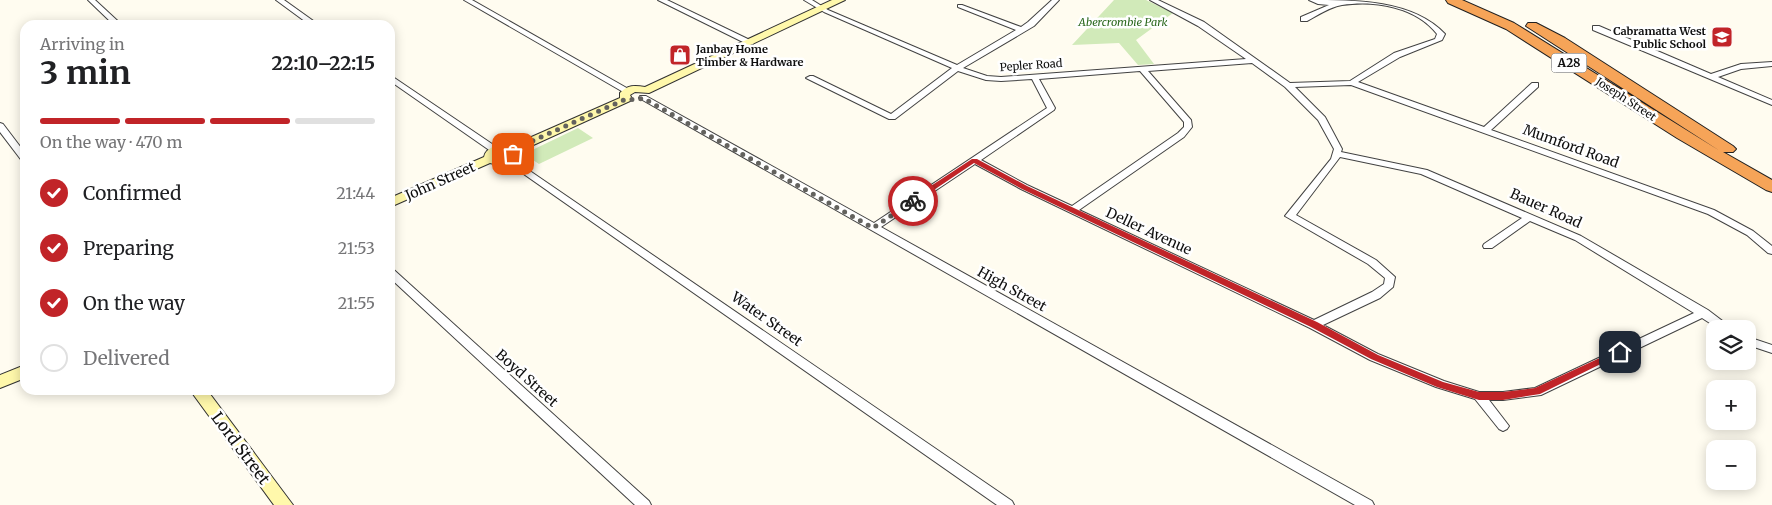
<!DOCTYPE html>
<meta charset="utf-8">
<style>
body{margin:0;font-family:Merriweather,serif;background:#f6f6f6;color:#202124;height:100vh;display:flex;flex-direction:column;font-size:19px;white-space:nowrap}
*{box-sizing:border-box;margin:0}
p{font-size:16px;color:#757577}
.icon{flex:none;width:28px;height:28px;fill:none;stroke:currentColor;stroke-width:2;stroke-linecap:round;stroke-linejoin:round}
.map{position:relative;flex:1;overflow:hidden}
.side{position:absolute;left:20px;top:20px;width:375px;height:375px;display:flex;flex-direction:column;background:#fff;border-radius:15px;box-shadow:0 2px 12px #0003}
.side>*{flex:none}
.fabs{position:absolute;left:1706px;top:320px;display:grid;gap:10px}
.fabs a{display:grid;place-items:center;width:50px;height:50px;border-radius:10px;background:#fff;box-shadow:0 2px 12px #0003;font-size:25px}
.pin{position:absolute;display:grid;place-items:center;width:42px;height:42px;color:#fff;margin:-21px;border-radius:10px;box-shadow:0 2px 8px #0006}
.courier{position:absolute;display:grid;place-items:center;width:50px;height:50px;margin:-25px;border:4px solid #c12428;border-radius:50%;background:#fff;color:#222;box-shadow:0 1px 6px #0007}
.overview em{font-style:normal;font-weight:700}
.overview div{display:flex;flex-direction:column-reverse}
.overview{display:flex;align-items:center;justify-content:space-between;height:85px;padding:0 20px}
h1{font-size:32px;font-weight:700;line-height:38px}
.bar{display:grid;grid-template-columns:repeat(4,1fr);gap:8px 5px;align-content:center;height:60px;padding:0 20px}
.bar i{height:6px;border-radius:4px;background:#e0e0e0}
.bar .active{background:#c12428}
.bar p{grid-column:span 4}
ol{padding:0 20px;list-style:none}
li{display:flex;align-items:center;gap:15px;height:55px}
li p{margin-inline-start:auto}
li .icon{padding:5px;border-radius:50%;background:#c12428;color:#fff;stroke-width:4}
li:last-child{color:#757577}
li i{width:28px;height:28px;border:2px solid #e0e0e0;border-radius:50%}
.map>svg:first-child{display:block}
.green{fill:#d1eab9}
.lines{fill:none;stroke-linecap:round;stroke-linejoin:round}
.street-casing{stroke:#424242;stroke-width:2}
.secondary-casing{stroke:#313131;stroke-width:2}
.highway-casing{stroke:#202020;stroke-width:2}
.street{fill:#fff;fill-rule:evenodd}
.secondary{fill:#fff8ab;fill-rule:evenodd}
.highway{fill:#f6a458;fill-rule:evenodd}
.route{fill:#c12428}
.done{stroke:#63625e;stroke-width:5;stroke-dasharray:0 9}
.labels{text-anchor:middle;stroke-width:5;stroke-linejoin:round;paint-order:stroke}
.far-park-label{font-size:11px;font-style:italic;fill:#2b681e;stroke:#fff}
.far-poi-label{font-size:11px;font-weight:bold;fill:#0f0f0f;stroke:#fff;text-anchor:end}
.far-street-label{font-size:11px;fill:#0f0f0f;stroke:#fff}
.shield{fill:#fff;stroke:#575757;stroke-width:1}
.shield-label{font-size:12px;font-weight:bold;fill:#0f0f0f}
.street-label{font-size:14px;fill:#0f0f0f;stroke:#fff}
.near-street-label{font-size:16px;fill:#0f0f0f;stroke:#fff}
</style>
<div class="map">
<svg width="1772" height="505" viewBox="0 0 1772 505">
<rect width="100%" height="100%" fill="#fffcf0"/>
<!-- green -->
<path class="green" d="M1114 0H1146L1173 13 1136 40 1154 64 1138 65 1119 43 1072 45Z
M578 128 593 138 539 164 524 154Z"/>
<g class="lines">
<!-- street casing -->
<g class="street-casing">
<path id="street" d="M88 0H95L122 25H114Z
M276 0H284L319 25H310Z
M464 0H472L632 91 631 93H625Z
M658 0H667L754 42 753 44H747Z
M804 0H812L828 10 957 65 1016 30 958 7V5H962L1021 27 1028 22 1052 0H1059L1034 26 963 68 987 76 1001 77 1246 59 1198 26 1150 0H1158L1204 22 1290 83 1350 81 1394 53 1435 39 1437 34C1416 7 1375 0 1342 5 1330 7 1318 15 1307 21H1301V17L1329 5 1318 4 1309 0C1356 0 1413 0 1445 34L1442 40 1400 57 1358 82 1484 127 1532 83H1538V87L1491 130 1714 210 1753 231 1772 246V254L1768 253 1747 235 1708 214 1351 85 1295 87 1325 117 1342 149 1341 152 1427 170 1581 236 1708 310 1733 329H1719L1702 318 1541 395 1503 400H1489L1509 426 1507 429 1503 431 1499 429 1475 399 1436 387 1370 360 1310 328 1021 189 975 164 881 227 1372 501 1374 505H1355L639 98 640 96H646L874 223 1047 108 1032 79 1001 81 986 80 958 71 895 119H889L806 78 810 76H813L891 114 952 68 824 12ZM1252 63 1285 87 1318 120 1334 149 1331 159 1285 216 1368 264 1385 278 1384 284 1372 292 1314 320 1079 210 1184 137 1192 127 1191 120 1148 71ZM1140 71 1184 122V127L1178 133 1072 206 1027 185 981 160 1054 110 1055 108 1039 79ZM1340 157 1421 174 1522 218 1484 244 1483 246 1484 248H1492L1530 221 1575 240 1694 313 1535 388 1503 392H1479L1444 381 1378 354 1323 325 1380 298 1393 287 1395 277 1376 260 1296 215Z
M1593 26H1599L1711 74 1741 64 1772 62V66L1741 69 1718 77 1772 100V105L1593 30Z
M390 75 498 148 499 150 498 152H492L390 81Z
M0 123 3 124 25 153V162L22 161 0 132Z
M508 156 1012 501 1014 505H997L505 161 504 159Z
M390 269 394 270 649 501 651 505H635L390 278Z
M1748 337 1772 345V353L1748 345Z"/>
</g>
<!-- secondary casing -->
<g class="secondary-casing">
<path id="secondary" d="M832 0H845L649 93 635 92 630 95 632 99 630 101 518 152 516 159C508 164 500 166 490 163L390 207V198L484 157C486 146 501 144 511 146L620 98V93C627 85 635 85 645 87ZM501 152H506V155L496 157Z
M25 365V378L0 388V375Z
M190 390H207L293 505H274Z"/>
</g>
<!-- highway casing -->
<g class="highway-casing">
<path id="highway" d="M1446 0H1462L1514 23 1720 151 1526 26 1528 23H1536L1565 38 1733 146 1736 149 1733 152H1723L1772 180V192L1766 190 1677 138 1506 29 1448 3Z"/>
</g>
<!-- street -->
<use href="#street" class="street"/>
<!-- secondary -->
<use href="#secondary" class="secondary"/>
<!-- highway -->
<use href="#highway" class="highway"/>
</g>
<!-- route -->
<path class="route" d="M972 159H977L1027 186 1317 322 1378 355 1443 382 1479 392H1503L1535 388 1617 350 1620 349 1625 352 1540 394 1503 400H1479L1437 387 1371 359 1311 327 1022 189 974 163 916 202H911V199Z"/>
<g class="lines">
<!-- done -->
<path class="done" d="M513 154 512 150 626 99 637 100 643 98 873 228 913 201"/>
</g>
<!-- icons -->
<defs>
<g id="school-square" transform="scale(1.125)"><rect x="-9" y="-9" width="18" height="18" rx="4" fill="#c12428" stroke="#fff"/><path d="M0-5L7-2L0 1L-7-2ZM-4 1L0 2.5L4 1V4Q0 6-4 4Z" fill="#fff"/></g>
<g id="shop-square" transform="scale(1.125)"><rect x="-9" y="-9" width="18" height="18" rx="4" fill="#c12428" stroke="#fff"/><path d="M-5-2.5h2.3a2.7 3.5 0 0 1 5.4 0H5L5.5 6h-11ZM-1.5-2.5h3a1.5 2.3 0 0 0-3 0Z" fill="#fff"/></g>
</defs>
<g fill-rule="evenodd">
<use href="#school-square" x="1722" y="37"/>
<use href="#shop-square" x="680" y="55"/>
</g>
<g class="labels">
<!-- far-park labels -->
<g class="far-park-label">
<text x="1123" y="26">Abercrombie Park</text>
</g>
<!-- far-poi labels -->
<g class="far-poi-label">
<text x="1706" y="35">Cabramatta West<tspan x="1706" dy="13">Public School</tspan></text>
<text x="696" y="53" text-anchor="start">Janbay Home<tspan x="696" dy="13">Timber &amp; Hardware</tspan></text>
</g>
<!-- far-street labels -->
<g class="far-street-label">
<text transform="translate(1031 65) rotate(-4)" y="4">Pepler Road</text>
<text transform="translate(1626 99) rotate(33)" y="4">Joseph Street</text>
</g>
<!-- shield labels -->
<rect class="shield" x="1551.5" y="53.5" width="35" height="19" rx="4"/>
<g class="shield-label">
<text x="1569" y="67">A28</text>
</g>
<!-- street labels -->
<g class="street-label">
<text transform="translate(1571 146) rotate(20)" y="5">Mumford Road</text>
<text transform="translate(440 181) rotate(-24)" y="5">John Street</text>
<text transform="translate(1546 208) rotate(24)" y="5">Bauer Road</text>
<text transform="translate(1149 231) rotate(25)" y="5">Deller Avenue</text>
<text transform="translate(1012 289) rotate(29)" y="5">High Street</text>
<text transform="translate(767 319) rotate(35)" y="5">Water Street</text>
<text transform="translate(527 378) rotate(42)" y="5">Boyd Street</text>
</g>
<!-- near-street labels -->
<g class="near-street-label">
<text transform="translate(241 448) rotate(53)" y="6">Lord Street</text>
</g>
</g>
</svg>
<div class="fabs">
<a><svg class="icon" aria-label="layers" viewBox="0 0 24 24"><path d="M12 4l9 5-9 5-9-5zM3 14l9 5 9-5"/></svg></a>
<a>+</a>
<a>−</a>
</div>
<div class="pin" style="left:513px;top:154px;background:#ea580c"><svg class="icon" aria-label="bag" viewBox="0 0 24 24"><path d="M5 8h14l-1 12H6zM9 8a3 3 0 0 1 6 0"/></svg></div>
<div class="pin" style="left:1620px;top:352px;background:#1f2937"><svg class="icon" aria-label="home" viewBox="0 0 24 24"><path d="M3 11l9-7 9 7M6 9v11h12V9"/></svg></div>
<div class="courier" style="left:913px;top:201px"><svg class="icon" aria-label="bike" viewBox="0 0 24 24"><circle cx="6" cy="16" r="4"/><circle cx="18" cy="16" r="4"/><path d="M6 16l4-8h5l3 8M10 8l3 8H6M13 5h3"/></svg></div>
<section class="side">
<div class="overview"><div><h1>3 min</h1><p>Arriving in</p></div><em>22:10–22:15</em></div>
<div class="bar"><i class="active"></i><i class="active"></i><i class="active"></i><i></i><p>On the way · 470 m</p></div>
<ol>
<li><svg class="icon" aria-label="check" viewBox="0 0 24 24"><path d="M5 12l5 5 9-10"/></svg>Confirmed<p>21:44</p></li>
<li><svg class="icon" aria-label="check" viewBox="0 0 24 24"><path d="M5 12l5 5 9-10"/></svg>Preparing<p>21:53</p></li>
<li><svg class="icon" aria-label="check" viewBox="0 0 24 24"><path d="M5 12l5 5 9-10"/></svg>On the way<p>21:55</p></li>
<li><i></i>Delivered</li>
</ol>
</section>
</div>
